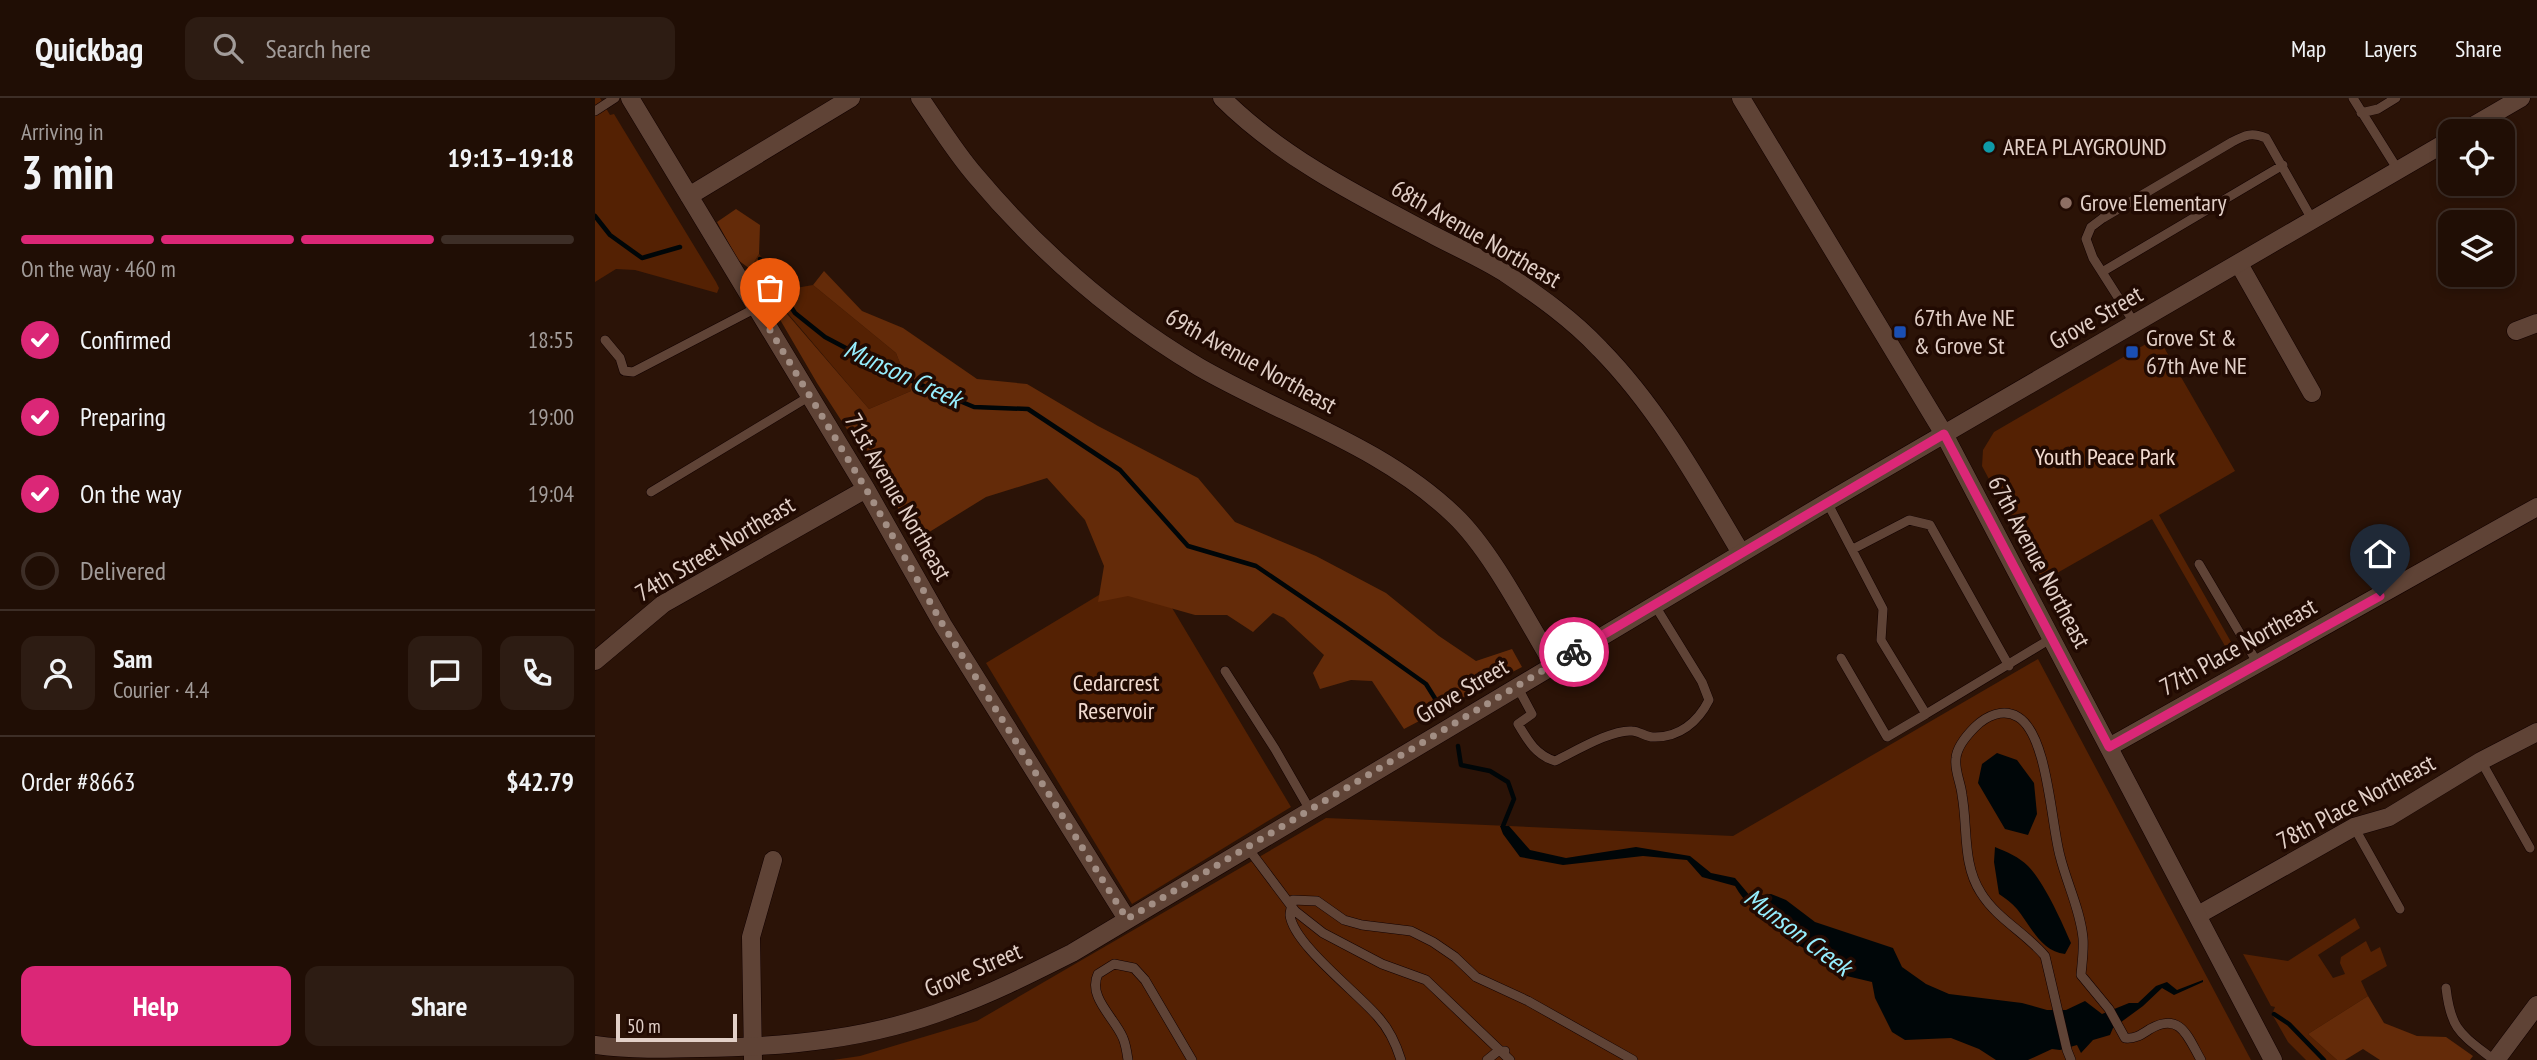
<!DOCTYPE html>
<meta charset="utf-8">
<style>
body{margin:0;font-family:"PT Sans Narrow",sans-serif;background:#2d1c13;color:#f1f3f6;height:100vh;display:flex;flex-direction:column;font-size:26px;white-space:nowrap}
*{box-sizing:border-box;margin:0}
p{font-size:23px;color:#a29c9a}
.icon{flex:none;width:38px;height:38px;fill:none;stroke:currentColor;stroke-width:2;stroke-linecap:round;stroke-linejoin:round}
.map{position:relative;flex:1;overflow:hidden}
.side{display:flex;flex-direction:column;background:#200e05;width:595px}
.side>*{flex:none}
.controls{position:absolute;left:1843px;top:21px;display:grid;gap:14px}
.controls a{display:grid;place-items:center;width:77px;height:77px;border-radius:14px;background:#200e05;box-shadow:0 4px 10px #0003,0 0 0 2px #3d2e27;font-size:35px}
.scale{position:absolute;left:21px;bottom:18px;width:121px;box-sizing:border-box;padding-left:7px;border:4px solid #e2d0c8;border-top:0;font-size:19px;line-height:24px;white-space:nowrap;color:#e2d0c8;-webkit-text-stroke:5px #210a02;paint-order:stroke}
.pin{position:absolute;display:grid;place-items:center;width:60px;height:60px;color:#fff;margin:-72px -30px;border-radius:50% 50% 50% 0;rotate:-45deg;box-shadow:0 0 7px #0007}
.pin .icon{rotate:45deg}
.courier{position:absolute;display:grid;place-items:center;width:70px;height:70px;margin:-35px;border:5px solid #db2777;border-radius:50%;background:#fff;color:#222;box-shadow:0 2px 9px #0007}
.overview em{font-style:normal;font-weight:600}
.overview div{display:flex;flex-direction:column-reverse}
.overview{display:flex;align-items:center;justify-content:space-between;height:119px;padding:0 21px}
h1{font-size:46px;font-weight:600;line-height:52px}
.bar{display:grid;grid-template-columns:repeat(4,1fr);gap:10px 7px;align-content:center;height:84px;padding:0 21px}
.bar i{height:9px;border-radius:5px;background:#3d2e27}
.bar .selected{background:#db2777}
.bar p{grid-column:span 4}
.line{display:flex;align-items:center;gap:18px;padding:0 21px;border-top:2px solid #3d2e27}
.line div{flex:1}
.round{display:grid;place-items:center;flex:none;width:74px;height:74px;border-radius:14px;background:#2d1c13}
ol{padding:0 21px;list-style:none}
li{display:flex;align-items:center;gap:21px;height:77px}
li p{margin-inline-start:auto}
li .icon{padding:7px;border-radius:50%;background:#db2777;color:#fff;stroke-width:4}
li:last-child{color:#a29c9a}
li i{width:38px;height:38px;border:4px solid #3d2e27;border-radius:50%}
.action{display:flex;gap:14px;margin-top:auto;padding:14px 21px}
.action a{flex:1;height:80px;border-radius:14px;background:#db2777;color:#fff;font-size:28px;font-weight:600;line-height:80px;text-align:center}
.action a+a{background:#2d1c13;color:#f1f3f6}
header{display:flex;align-items:center;gap:42px;box-sizing:border-box;height:98px;padding:0 35px;background:#200e05;border-bottom:2px solid #3d2e27}
header strong{font-size:33px}
nav{display:flex;gap:38px;margin-inline-start:auto;font-size:24px}
.search{width:490px;height:63px;background:#2d1c13;display:flex;align-items:center;gap:18px;box-sizing:border-box;padding:0 24px;border-radius:14px;color:#a29c9a;font-size:26px}
main{display:flex;flex:1;min-height:0}
.map>svg:first-child{display:block}
.green{fill:#542103}
.forest{fill:#642b09}
.water{fill:#000608}
.lines{fill:none;stroke-linecap:round;stroke-linejoin:round}
.stream{stroke:#000608;stroke-width:4.5}
.lane-casing{stroke:#120100;stroke-width:10}
.street-casing{stroke:#120100;stroke-width:19}
.secondary-casing{stroke:#120100;stroke-width:19}
.lane{stroke:#5f4336;stroke-width:9}
.street{stroke:#5f4336;stroke-width:18}
.secondary{stroke:#5f4336;stroke-width:18}
.done{stroke:#a28e84;stroke-width:7;stroke-dasharray:0 12.6}
.route{stroke:#db2777;stroke-width:9}
.culture-dot{fill:#0f9aa8;stroke:#210a02;stroke-width:2.5}
.education-dot{fill:#8d6e63;stroke:#210a02;stroke-width:2.5}
.transit-dot{fill:#1a4fb4;stroke:#210a02;stroke-width:2.5}
.labels{text-anchor:middle;stroke-width:7;stroke-linejoin:round;paint-order:stroke}
.poi-label{font-size:24px;fill:#e2d0c8;stroke:#210a02;text-anchor:start}
.street-label{font-size:24px;fill:#e2d0c8;stroke:#210a02}
.park-label{font-size:24px;fill:#f2dbd0;stroke:#210a02}
.water-label{font-size:26px;font-style:italic;fill:#96eefe;stroke:#210a02}
</style>
<header>
<strong>Quickbag</strong>
<div class="search"><svg class="icon" aria-label="search" viewBox="0 0 24 24"><circle cx="10" cy="10" r="6"/><path d="M15 15l6 6"/></svg>Search here</div>
<nav><a>Map</a><a>Layers</a><a>Share</a></nav>
</header>
<main>
<section class="side">
<div class="overview"><div><h1>3 min</h1><p>Arriving in</p></div><em>19:13–19:18</em></div>
<div class="bar"><i class="selected"></i><i class="selected"></i><i class="selected"></i><i></i><p>On the way · 460 m</p></div>
<ol>
<li><svg class="icon" aria-label="check" viewBox="0 0 24 24"><path d="M5 12l5 5 9-10"/></svg>Confirmed<p>18:55</p></li>
<li><svg class="icon" aria-label="check" viewBox="0 0 24 24"><path d="M5 12l5 5 9-10"/></svg>Preparing<p>19:00</p></li>
<li><svg class="icon" aria-label="check" viewBox="0 0 24 24"><path d="M5 12l5 5 9-10"/></svg>On the way<p>19:04</p></li>
<li><i></i>Delivered</li>
</ol>
<div class="line" style="height:126px"><a class="round"><svg class="icon" aria-label="person" viewBox="0 0 24 24"><circle cx="12" cy="8" r="4"/><path d="M4 21q1-7 8-7t8 7"/></svg></a><div><b>Sam</b><p>Courier · 4.4</p></div><a class="round"><svg class="icon" aria-label="chat" viewBox="0 0 24 24"><path d="M4 5h16v11H9l-5 4z"/></svg></a><a class="round"><svg class="icon" aria-label="phone" viewBox="0 0 24 24"><path d="M5 4h4l2 5-3 2q2 4 5 5l2-3 5 2v4C11 20 4 13 5 4z"/></svg></a></div>
<div class="line" style="height:91px"><div>Order #8663</div><b>$42.79</b></div>
<div class="action"><a>Help</a><a>Share</a></div>
</section>
<div class="map">
<svg width="1942" height="962" viewBox="0 0 1942 962">
<rect width="100%" height="100%" fill="#2b1307"/>
<!-- green -->
<path class="green" d="M0 0H5L15 17 19 16 121 184 124 190 122 195 40 172 21 171 0 184Z
M164 156 195 191 218 187 301 255 316 293 274 311 155 171Z
M1563 239 1640 373 1564 417 1640 551 1634 555 1557 421 1448 483 1387 368 1388 352 1399 334Z
M552 468 696 709 537 806 391 565Z
M1443 561 1656 962H238L265 958 382 923 731 720 1138 738Z
M1760 820 1765 830 1723 857 1738 880 1750 876 1745 865 1746 859 1771 843 1776 854 1785 849 1792 868 1766 883 1773 898 1713 936 1742 962H1711L1693 944 1677 916 1680 909 1676 908 1648 856 1693 863Z"/>
<!-- forest -->
<path class="forest" d="M141 111 165 127 164 156 155 171 143 162 122 124Z
M229 173 267 213 308 230 382 281 432 286 503 328 603 380 640 424 721 458 791 495 844 538 881 563 917 551 927 569 809 631 777 583 756 582 725 591 718 575 729 557 689 520 678 515 658 534 632 517H600L533 498 503 504 509 468 490 422 452 380 391 399 323 441 222 285 180 213 187 210 274 311 316 293 301 255 218 187Z
M1773 898 1789 925 1822 938 1851 939 1878 958 1875 962H1785L1768 951 1750 962H1742L1713 936Z"/>
<!-- water -->
<path class="water" d="M1402 655 1422 662 1439 685 1442 716 1433 737 1410 731 1383 685 1387 666Z
M905 728H914L935 752 971 760 1041 749 1095 758 1116 775 1140 780 1156 799 1176 796 1191 802 1220 824 1298 850 1307 869 1331 886 1354 896 1427 905 1452 912H1471L1490 903 1507 916 1534 905H1543L1561 888 1572 884 1582 892 1608 882V884L1579 897 1567 890 1548 908 1518 930 1515 937 1498 942 1486 955 1482 947 1465 952 1457 951 1433 962H1401L1384 951 1356 940 1310 942 1297 934 1280 900 1277 884 1239 875 1216 854 1190 840 1180 820C1161 815 1149 804 1140 788L1107 779 1092 762 1048 758 968 767 925 759 908 736Z
M1400 749C1412 754 1424 759 1433 768 1449 784 1467 824 1476 845L1470 856C1446 854 1435 827 1422 811 1417 805 1410 800 1404 796L1399 764Z"/>
<g class="lines">
<!-- stream -->
<path class="stream" d="M0 118 15 137 47 160 85 149
M165 161 200 215 230 239 298 275 379 309 433 311 525 372 593 448 661 468 748 527 831 586 846 610
M863 648 866 667 895 673 913 684 919 701 908 728 910 733
M1679 916 1694 926 1729 962"/>
<!-- lane casing -->
<g class="lane-casing">
<path id="lane" d="M1758 0 1803 72
M0 13 20 0
M1766 15 1783 11 1801 0
M1507 174 1688 67
M1540 226 1498 160 1491 141 1496 129 1508 120 1637 44C1650 37 1657 34 1671 40L1718 123
M10 242 25 260 29 273 38 274 161 210
M56 394 215 298
M1232 404 1288 511 1286 542 1331 616 1457 540
M1258 451 1314 422 1335 427 1414 568
M1604 466 1663 566
M1246 560 1292 639 1331 616
M630 573 680 651 715 712
M922 588 937 616 923 626C933 643 941 657 960 663 979 654 1017 631 1037 633 1044 633 1051 639 1058 639 1084 640 1103 624 1114 602L1107 584 1059 506
M1886 663 1935 750
M1759 729 1805 811
M652 749 700 813 728 835 787 866 831 882 915 962
M1851 890C1856 933 1866 936 1899 962
M533 962C532 955 531 947 528 940 520 920 492 899 503 876L519 866 539 870 550 882 597 962
M806 962C801 946 795 932 783 919 764 896 698 846 695 817 695 813 697 807 698 802L722 803 749 822 767 827 816 833 838 844 860 859 881 879 933 903 1038 962
M892 962 903 953H910
M1476 962 1472 952 1450 858C1431 835 1402 821 1386 795 1367 766 1373 729 1367 697 1366 685 1359 672 1361 660 1362 649 1372 637 1380 629 1391 618 1408 610 1423 619 1453 637 1456 726 1465 758 1472 786 1485 811 1488 840 1489 852 1487 865 1486 877L1514 911 1530 940C1540 941 1546 937 1555 931 1586 913 1593 940 1606 962"/>
</g>
<!-- street casing -->
<g class="street-casing">
<path id="street" d="M35 0 271 391 348 527 532 821
M325 0C343 26 360 54 380 77 443 152 520 219 604 269 689 318 787 348 859 417 896 452 931 521 958 566
M627 0C687 60 766 99 840 138 863 150 888 161 910 175 944 198 977 221 1005 251 1063 310 1104 384 1146 455
M94 98 256 0
M1644 166 1717 295
M1921 233 1942 225
M0 563 68 506 271 391
M1514 649 1942 409
M1603 817 1759 729 1794 719 1886 663 1942 634
M158 962 156 839 178 762
M1901 962 1942 907"/>
</g>
<!-- secondary casing -->
<g class="secondary-casing">
<path id="secondary" d="M1146 0 1349 336 1678 962
M1869 33 1926 0
M0 947C35 952 71 951 106 950 191 949 276 941 356 910 398 895 437 875 477 855L1234 403 1855 42"/>
</g>
<!-- lane -->
<use href="#lane" class="lane"/>
<!-- street -->
<use href="#street" class="street"/>
<!-- secondary -->
<use href="#secondary" class="secondary"/>
</g>
<g class="lines">
<!-- done -->
<path class="done" d="M175 232 271 391 348 527 532 821 979 554"/>
<!-- route -->
<path class="route" d="M979 554 1349 336 1514 649 1785 498"/>
</g>
<!-- markers -->
<circle class="culture-dot" cx="1394" cy="49" r="7"/>
<circle class="education-dot" cx="1471" cy="105" r="7"/>
<g class="transit-dot">
<rect x="1298" y="227" width="14" height="14" rx="3.5"/>
<rect x="1530" y="247" width="14" height="14" rx="3.5"/>
</g>
<g class="labels">
<!-- poi labels -->
<g class="poi-label">
<text x="1408" y="57">AREA PLAYGROUND</text>
<text x="1485" y="113">Grove Elementary</text>
<text x="1319" y="228">67th Ave NE<tspan x="1319" dy="28">&amp; Grove St</tspan></text>
<text x="1551" y="248">Grove St &amp;<tspan x="1551" dy="28">67th Ave NE</tspan></text>
</g>
<!-- street labels -->
<g class="street-label">
<text transform="translate(881 136) rotate(30)" y="8">68th Avenue Northeast</text>
<text transform="translate(1501 220) rotate(-30)" y="8">Grove Street</text>
<text transform="translate(656 263) rotate(29)" y="8">69th Avenue Northeast</text>
<text transform="translate(303 399) rotate(60)" y="8">71st Avenue Northeast</text>
<text transform="translate(120 451) rotate(-31)" y="8">74th Street Northeast</text>
<text transform="translate(1444 464) rotate(62)" y="8">67th Avenue Northeast</text>
<text transform="translate(1643 549) rotate(-29)" y="8">77th Place Northeast</text>
<text transform="translate(867 593) rotate(-31)" y="8">Grove Street</text>
<text transform="translate(1761 704) rotate(-28)" y="8">78th Place Northeast</text>
<text transform="translate(378 872) rotate(-23)" y="8">Grove Street</text>
</g>
<!-- park labels -->
<g class="park-label">
<text x="1510" y="367">Youth Peace Park</text>
<text x="521" y="593">Cedarcrest<tspan x="521" dy="28">Reservoir</tspan></text>
</g>
<!-- water labels -->
<g class="water-label">
<text transform="translate(308 276) rotate(25)" y="9">Munson Creek</text>
<text transform="translate(1203 834) rotate(37)" y="9">Munson Creek</text>
</g>
</g>
</svg>
<div class="controls">
<a><svg class="icon" aria-label="locate" viewBox="0 0 24 24"><circle cx="12" cy="12" r="6"/><path d="M12 2v4M12 18v4M2 12h4M18 12h4"/></svg></a>
<a><svg class="icon" aria-label="layers" viewBox="0 0 24 24"><path d="M12 4l9 5-9 5-9-5zM3 14l9 5 9-5"/></svg></a>
</div>
<div class="scale">50 m</div>
<div class="pin" style="left:175px;top:232px;background:#ea580c"><svg class="icon" aria-label="bag" viewBox="0 0 24 24"><path d="M5 8h14l-1 12H6zM9 8a3 3 0 0 1 6 0"/></svg></div>
<div class="pin" style="left:1785px;top:498px;background:#1f2937"><svg class="icon" aria-label="home" viewBox="0 0 24 24"><path d="M3 11l9-7 9 7M6 9v11h12V9"/></svg></div>
<div class="courier" style="left:979px;top:554px"><svg class="icon" aria-label="bike" viewBox="0 0 24 24"><circle cx="6" cy="16" r="4"/><circle cx="18" cy="16" r="4"/><path d="M6 16l4-8h5l3 8M10 8l3 8H6M13 5h3"/></svg></div>
</div>
</main>
